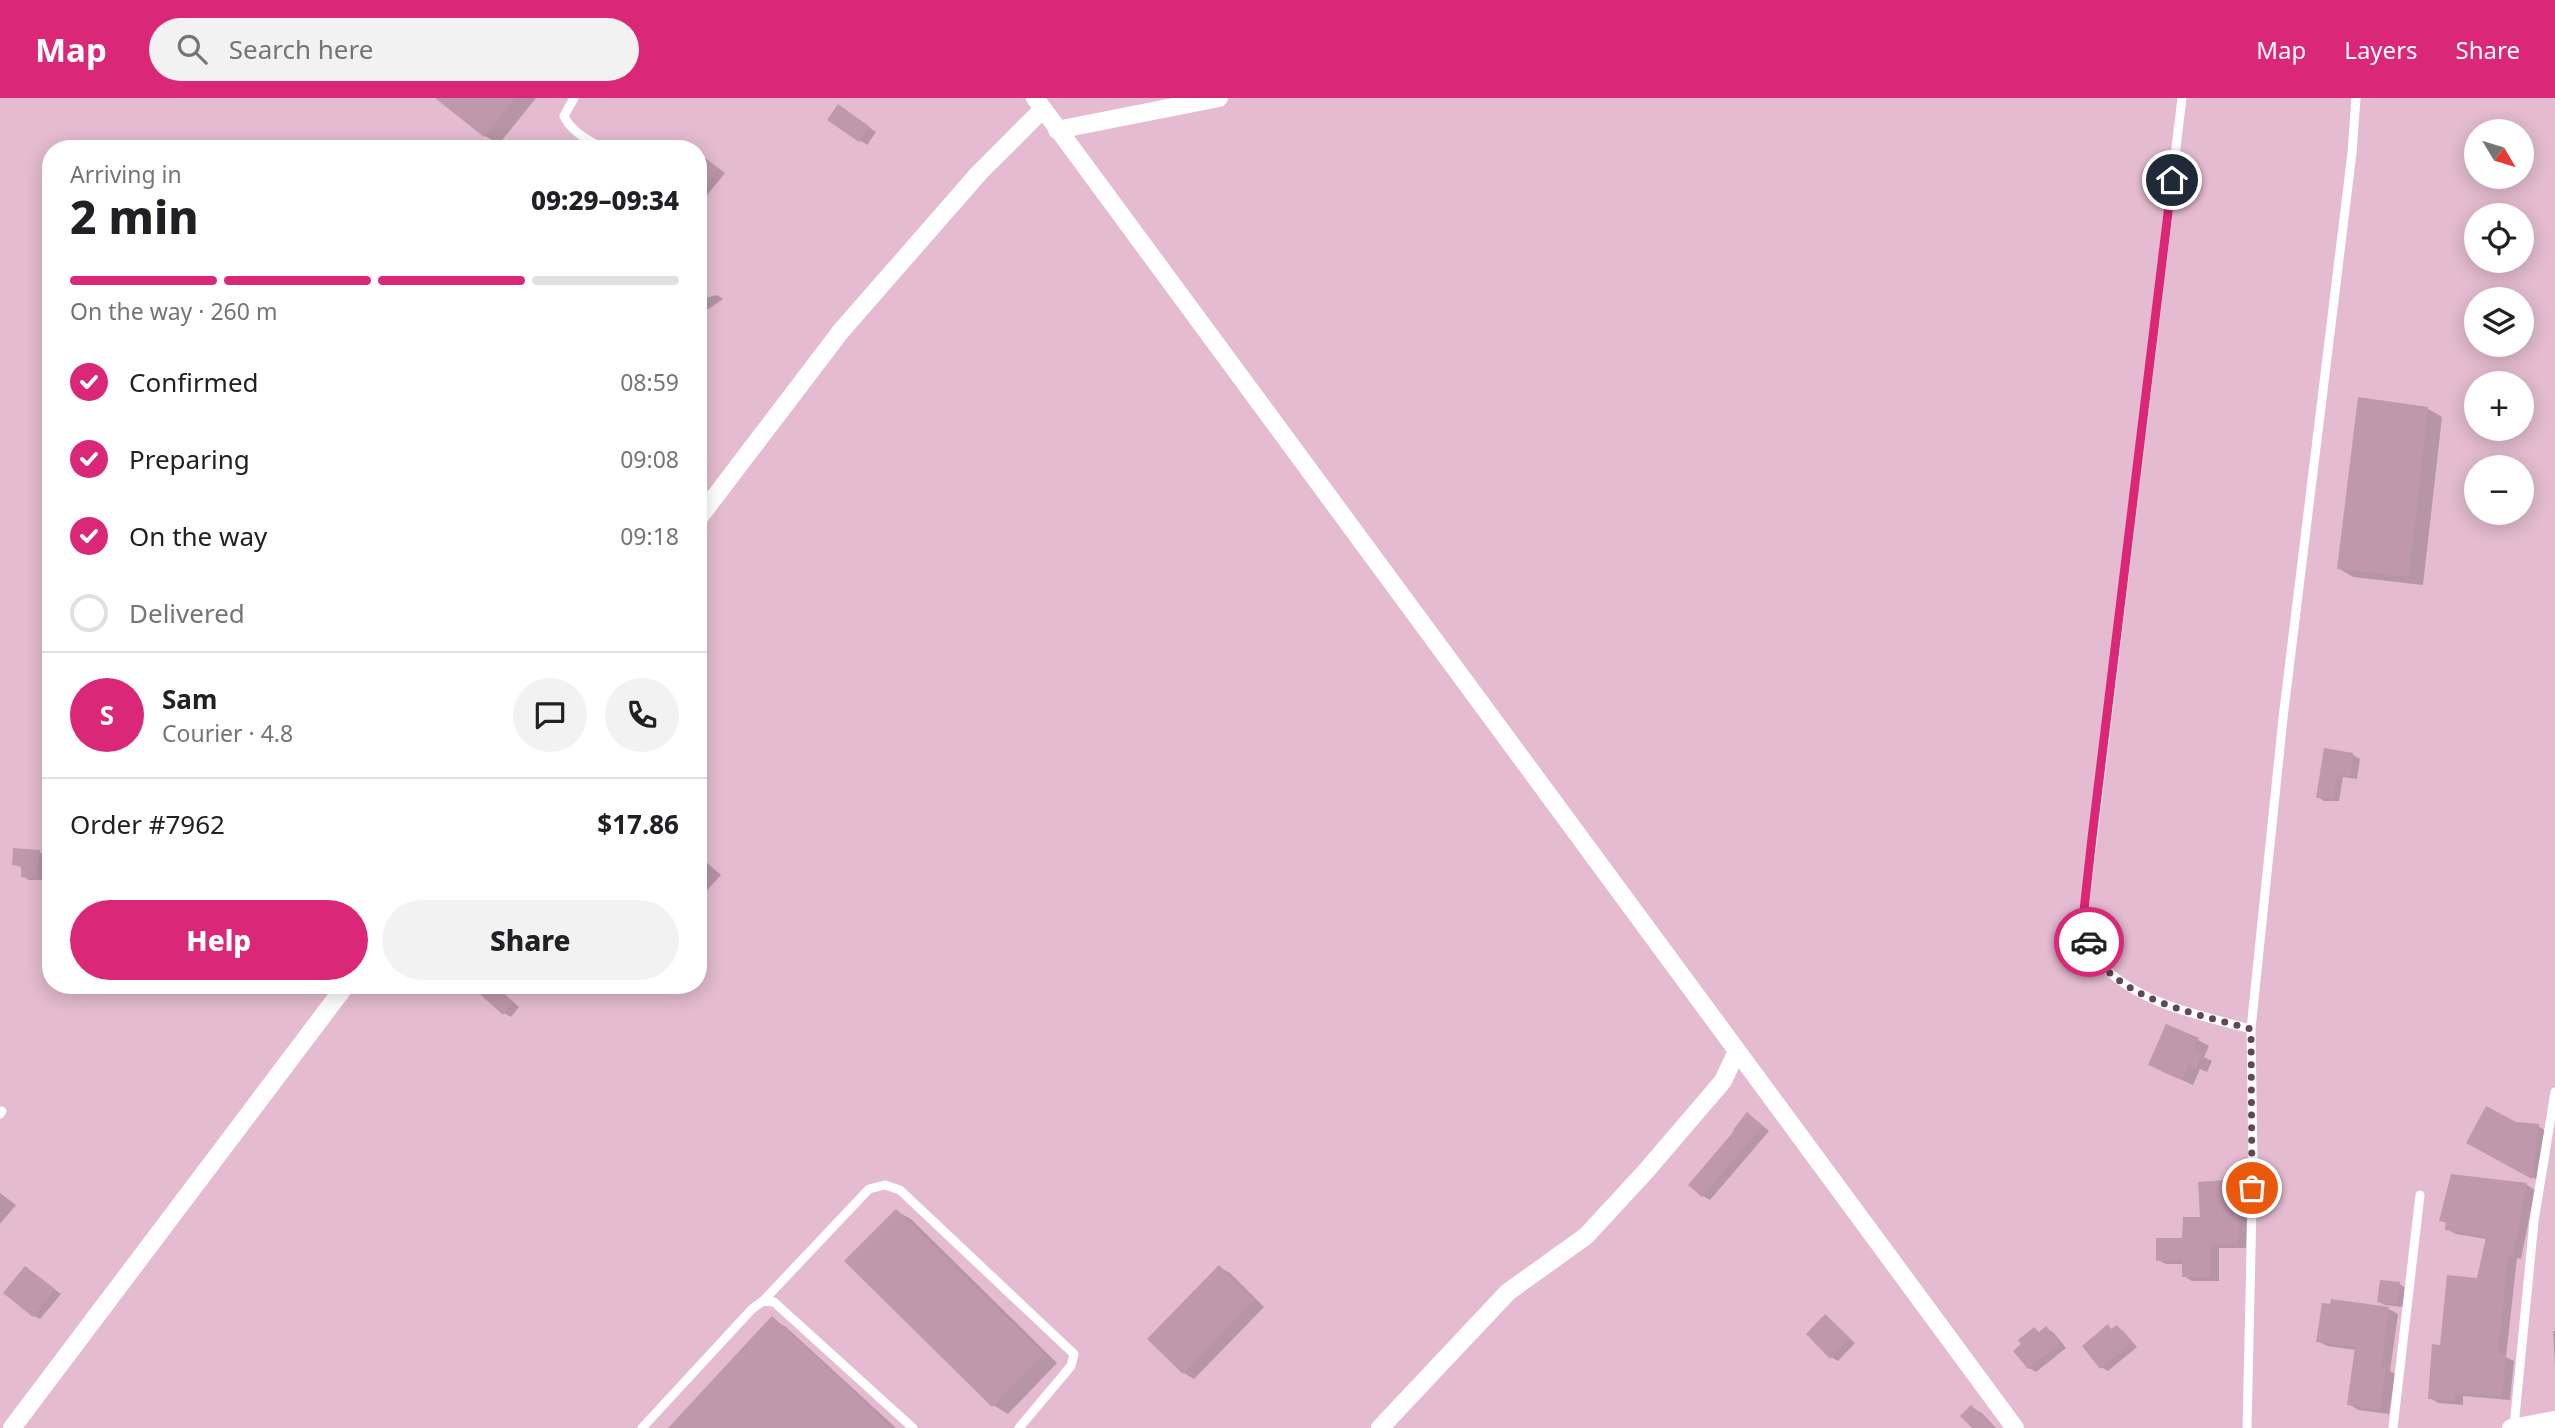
<!DOCTYPE html>
<meta charset="utf-8">
<style>
body{margin:0;font-family:"Noto Sans",sans-serif;background:#f2f2f2;color:#202124;height:100vh;display:flex;flex-direction:column;font-size:26px;white-space:nowrap}
*{box-sizing:border-box;margin:0}
p{font-size:23px;color:#757577}
.icon{flex:none;width:38px;height:38px;fill:none;stroke:currentColor;stroke-width:2;stroke-linecap:round;stroke-linejoin:round}
.map{position:relative;flex:1;overflow:hidden}
.panel{position:absolute;left:42px;top:42px;width:665px;height:854px;display:flex;flex-direction:column;background:#fff;border-radius:28px;box-shadow:0 4px 18px #0003}
.panel>*{flex:none}
.needle{width:46px;rotate:128deg}
.fabs{position:absolute;left:2464px;top:21px;display:grid;gap:14px}
.fabs a{display:grid;place-items:center;width:70px;height:70px;border-radius:50%;background:#fff;box-shadow:0 4px 18px #0003;font-size:35px}
.pin{position:absolute;display:grid;place-items:center;width:60px;height:60px;color:#fff;margin:-30px;border:4px solid #fff;border-radius:50%;box-shadow:0 2px 7px #0007}
.courier{position:absolute;display:grid;place-items:center;width:70px;height:70px;margin:-35px;border:5px solid #db2777;border-radius:50%;background:#fff;color:#222;box-shadow:0 2px 9px #0007}
.summary em{font-style:normal;font-weight:800}
.summary div{display:flex;flex-direction:column-reverse}
.summary{display:flex;align-items:center;justify-content:space-between;height:119px;padding:0 28px}
h1{font-size:46px;font-weight:800;line-height:52px}
.bar{display:grid;grid-template-columns:repeat(4,1fr);gap:10px 7px;align-content:center;height:84px;padding:0 28px}
.bar i{height:9px;border-radius:5px;background:#e0e0e0}
.bar .active{background:#db2777}
.bar p{grid-column:span 4}
.line{display:flex;align-items:center;gap:18px;padding:0 28px;border-top:2px solid #e0e0e0}
.line div{flex:1}
.round{display:grid;place-items:center;flex:none;width:74px;height:74px;border-radius:37px;background:#f2f2f2}
ol{padding:0 28px;list-style:none}
li{display:flex;align-items:center;gap:21px;height:77px}
li p{margin-inline-start:auto}
li .icon{padding:7px;border-radius:50%;background:#db2777;color:#fff;stroke-width:4}
li:last-child{color:#757577}
li i{width:38px;height:38px;border:4px solid #e0e0e0;border-radius:50%}
.button{display:flex;gap:14px;margin-top:auto;padding:14px 28px}
.button a{flex:1;height:80px;border-radius:42px;background:#db2777;color:#fff;font-size:28px;font-weight:800;line-height:80px;text-align:center}
.button a+a{background:#f2f2f2;color:#202124}
header{display:flex;align-items:center;gap:42px;box-sizing:border-box;height:98px;padding:0 35px;background:#db2777;color:#fff}
header strong{font-size:33px}
nav{display:flex;gap:38px;margin-inline-start:auto;font-size:24px}
.search{width:490px;height:63px;background:#f2f2f2;display:flex;align-items:center;gap:18px;box-sizing:border-box;padding:0 24px;border-radius:38px;color:#757577;font-size:26px}
.map>svg:first-child{display:block}
.shadow{fill:#0003}
.building{fill:#c098ad}
.lines{fill:none;stroke-linecap:round;stroke-linejoin:round}
.lane{stroke:#fff;stroke-width:9}
.street{stroke:#fff;stroke-width:18}
.done{stroke:#604955;stroke-width:7;stroke-dasharray:0 12.6}
.route{stroke:#db2777;stroke-width:9}
</style>
<header>
<strong>Map</strong>
<div class="search"><svg class="icon" aria-label="search" viewBox="0 0 24 24"><circle cx="10" cy="10" r="6"/><path d="M15 15l6 6"/></svg>Search here</div>
<nav><a>Map</a><a>Layers</a><a>Share</a></nav>
</header>
<div class="map">
<svg width="2555" height="1330" viewBox="0 0 2555 1330">
<rect width="100%" height="100%" fill="#e4bbd0"/>
<!-- shadow -->
<path class="shadow" d="M438 0H536L499 46 485 38Z
M845 13 876 34 867 47 830 22Z
M698 55 725 75 700 106 698 105Z
M717 197 723 201 698 218V202Z
M2428 311 2442 319 2423 487 2353 479 2338 470Z
M2353 657 2360 661 2357 681 2343 679 2339 703H2324L2318 699Z
M39 754 46 757 42 782H29L23 778V770L14 766Z
M698 757 721 777 698 802Z
M494 887 519 909 511 919 504 915Z
M2198 942 2209 948 2204 959 2212 963 2207 974 2200 971 2193 987 2161 973Z
M1754 1021 1769 1033 1710 1102 1703 1098 1690 1087Z
M2515 1025 2538 1028 2548 1034 2541 1084 2468 1044Z
M2452 1078 2527 1087 2535 1092 2521 1161 2517 1160 2506 1259 2514 1263 2510 1302 2463 1298V1307L2438 1305 2430 1300 2442 1249 2479 1181 2487 1141 2456 1136 2447 1131 2448 1126 2441 1122Z
M2241 1083 2249 1088 2250 1111H2247L2246 1150H2219V1183H2192L2184 1178V1166H2166L2158 1162 2184 1141Z
M0 1095 16 1107 0 1126Z
M896 1113 911 1121 1057 1265 1008 1316 993 1307Z
M1219 1169 1230 1175 1264 1209 1194 1281 1184 1275Z
M26 1170 61 1196 40 1221 34 1218Z
M2399 1186 2406 1190 2404 1209 2385 1207 2379 1204Z
M2333 1203 2389 1211 2398 1216 2390 1273 2395 1276 2389 1316 2358 1312 2349 1306 2356 1252 2327 1248 2318 1243Z
M1825 1218 1855 1245 1838 1263 1831 1259Z
M772 1221 786 1229 896 1330H671Z
M2108 1229 2113 1232 2117 1229 2123 1233 2137 1249 2108 1273 2101 1269Z
M2046 1230 2053 1234 2066 1250 2036 1274 2029 1270 2040 1235Z
M2553 1233H2555V1268Z
M1971 1309 1982 1315 1996 1330H1974Z"/>
<!-- building -->
<path class="building" d="M435 0H515L484 39Z
M838 6 870 29 859 44 827 22Z
M698 54 719 71 698 96Z
M2358 299 2428 309 2409 479 2337 471Z
M2324 650 2353 655 2351 678 2337 677 2333 700H2316Z
M13 750 40 752 36 780 21 779V768L12 767Z
M470 887H494L513 904 503 917Z
M2166 926 2199 940 2194 952 2202 956 2196 970 2189 967 2182 982 2148 967Z
M2486 1008 2516 1024 2539 1026 2532 1081 2466 1045Z
M1747 1014 1763 1028 1702 1099 1688 1087 1734 1033 1733 1032Z
M2451 1076 2527 1085 2513 1158 2508 1157 2498 1256 2506 1257 2502 1298 2455 1295 2454 1303 2428 1301 2432 1246 2440 1247 2447 1177 2477 1180 2486 1139 2445 1132 2446 1124 2439 1123Z
M2241 1081 2242 1107H2239L2238 1147 2211 1146V1179H2182V1162L2156 1163V1140H2182L2183 1119H2200L2198 1084Z
M896 1111 1044 1256 992 1309 844 1163Z
M1219 1167 1254 1202 1183 1276 1147 1241Z
M25 1168 55 1191 33 1219 3 1195Z
M2380 1182 2400 1184 2397 1207 2377 1204Z
M2331 1201 2389 1209 2381 1269H2386L2380 1312 2347 1307 2355 1249 2316 1244 2322 1205 2330 1206Z
M1825 1216 1850 1240 1830 1261 1806 1236Z
M772 1218 892 1330H668Z
M2108 1226 2111 1231 2117 1227 2131 1245 2100 1271 2082 1248Z
M2046 1228 2060 1245 2028 1271 2013 1253 2021 1246 2018 1242 2034 1229 2039 1234Z
M1971 1307 1994 1330H1972L1960 1318Z"/>
<g class="lines">
<!-- lane -->
<path class="lane" d="M574 0 564 18C571 34 589 42 603 51
M2182 0 2082 830C2087 840 2091 856 2099 864 2137 906 2199 917 2251 931
M698 391 713 402
M0 1016 2 1013
M763 1203 869 1091 885 1087 900 1092 1074 1256 1071 1268 1019 1330
M2514 1329 2534 1123 2555 994
M642 1330 752 1211 763 1203 774 1204 913 1330
M2247 1330 2253 1064 2251 931 2283 620 2352 55 2356 0
M2393 1330 2420 1097"/>
<!-- street -->
<path class="street" d="M1035 0 2015 1330
M1057 32 1219 0
M698 421 841 233 979 75 1042 12
M12 1330 346 887
M1380 1330 1508 1194 1586 1138 1646 1073 1723 983 1737 953
M2511 1330 2555 1322"/>
</g>
<g class="lines">
<!-- done -->
<path class="done" d="M2089 844C2092 850 2094 859 2099 864 2134 905 2201 917 2251 931L2252 1090"/>
<!-- route -->
<path class="route" d="M2089 844 2082 830 2092 740 2172 82"/>
</g>
</svg>
<div class="fabs">
<a><svg class="needle" viewBox="-14 -14 28 28"><path d="M0-13l5 13h-10z" fill="#e53935"/><path d="M0 13l5-13h-10z" fill="#757577"/></svg></a>
<a><svg class="icon" aria-label="locate" viewBox="0 0 24 24"><circle cx="12" cy="12" r="6"/><path d="M12 2v4M12 18v4M2 12h4M18 12h4"/></svg></a>
<a><svg class="icon" aria-label="layers" viewBox="0 0 24 24"><path d="M12 4l9 5-9 5-9-5zM3 14l9 5 9-5"/></svg></a>
<a>+</a>
<a>−</a>
</div>
<div class="pin" style="left:2252px;top:1090px;background:#ea580c"><svg class="icon" aria-label="bag" viewBox="0 0 24 24"><path d="M5 8h14l-1 12H6zM9 8a3 3 0 0 1 6 0"/></svg></div>
<div class="pin" style="left:2172px;top:82px;background:#1f2937"><svg class="icon" aria-label="home" viewBox="0 0 24 24"><path d="M3 11l9-7 9 7M6 9v11h12V9"/></svg></div>
<div class="courier" style="left:2089px;top:844px"><svg class="icon" aria-label="car" viewBox="0 0 24 24"><path d="M5 17H2v-5l4-1 3-4h7l3 4 3 1v5h-3M9 17h6M6 11h13"/><circle cx="7" cy="17" r="2"/><circle cx="17" cy="17" r="2"/></svg></div>
<section class="panel">
<div class="summary"><div><h1>2 min</h1><p>Arriving in</p></div><em>09:29–09:34</em></div>
<div class="bar"><i class="active"></i><i class="active"></i><i class="active"></i><i></i><p>On the way · 260 m</p></div>
<ol>
<li><svg class="icon" aria-label="check" viewBox="0 0 24 24"><path d="M5 12l5 5 9-10"/></svg>Confirmed<p>08:59</p></li>
<li><svg class="icon" aria-label="check" viewBox="0 0 24 24"><path d="M5 12l5 5 9-10"/></svg>Preparing<p>09:08</p></li>
<li><svg class="icon" aria-label="check" viewBox="0 0 24 24"><path d="M5 12l5 5 9-10"/></svg>On the way<p>09:18</p></li>
<li><i></i>Delivered</li>
</ol>
<div class="line" style="height:126px"><b class="round" style="background:#db2777;color:#fff">S</b><div><b>Sam</b><p>Courier · 4.8</p></div><a class="round"><svg class="icon" aria-label="chat" viewBox="0 0 24 24"><path d="M4 5h16v11H9l-5 4z"/></svg></a><a class="round"><svg class="icon" aria-label="phone" viewBox="0 0 24 24"><path d="M5 4h4l2 5-3 2q2 4 5 5l2-3 5 2v4C11 20 4 13 5 4z"/></svg></a></div>
<div class="line" style="height:91px"><div>Order #7962</div><b>$17.86</b></div>
<div class="button"><a>Help</a><a>Share</a></div>
</section>
</div>
